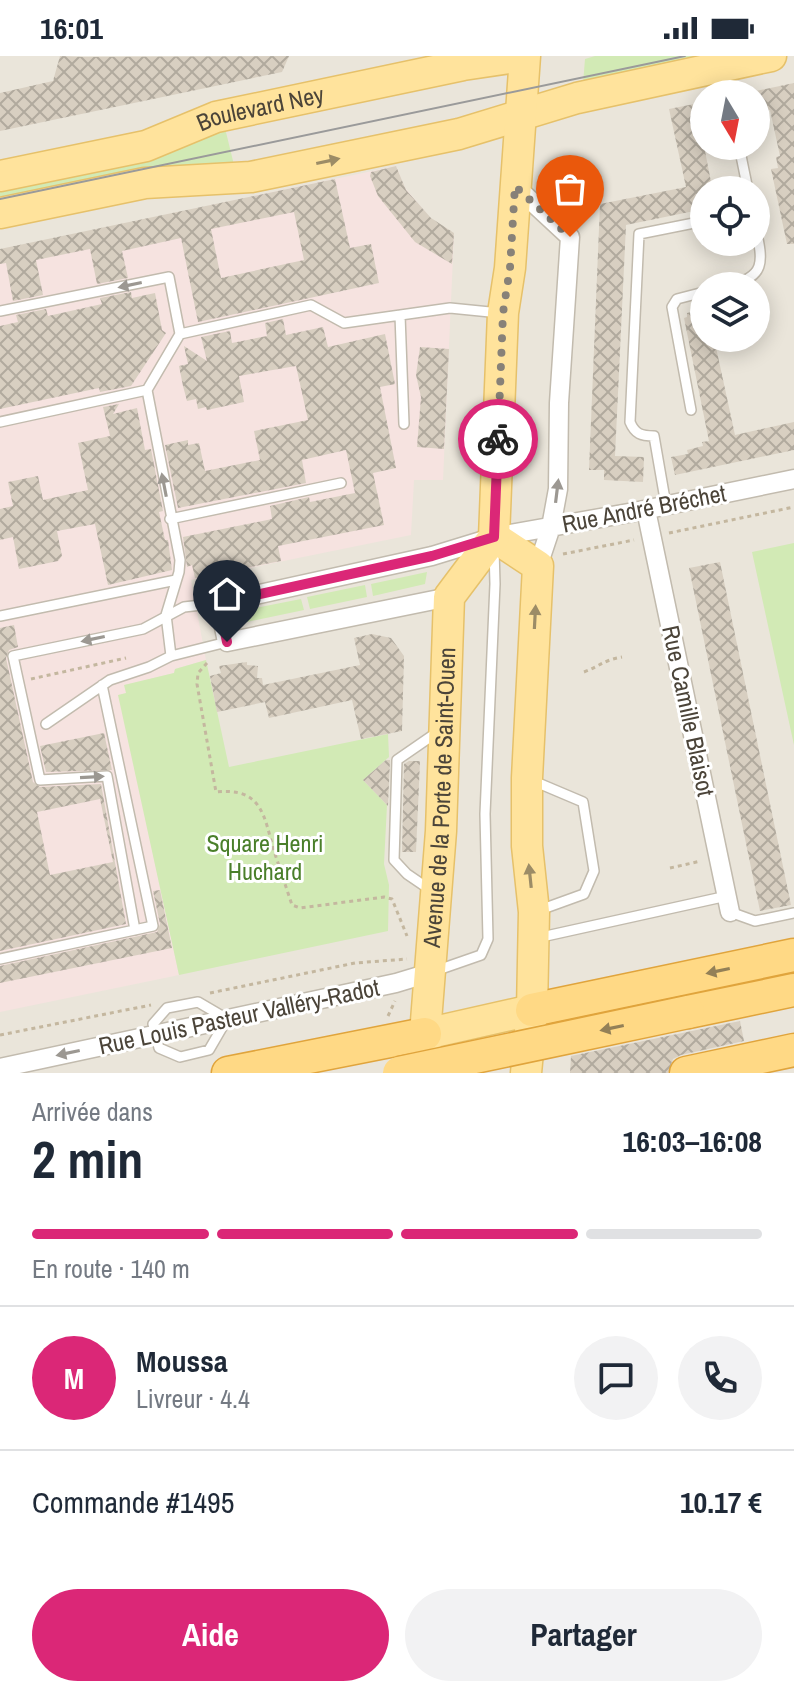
<!DOCTYPE html>
<html lang="fr">
<meta charset="utf-8">
<style>
body{margin:0;font-family:"Archivo Narrow",sans-serif;background:#f2f2f3;color:#1f2937;height:100vh;display:flex;flex-direction:column;font-size:30px;white-space:nowrap}
*{box-sizing:border-box;margin:0}
p{font-size:26px;color:#747a83}
.icon{flex:none;width:44px;height:44px;fill:none;stroke:currentColor;stroke-width:2;stroke-linecap:round;stroke-linejoin:round}
.map{position:relative;height:1017px;overflow:hidden}
.side{display:flex;flex-direction:column;background:#fff;flex:1}
.side>*{flex:none}
.needle{width:52px;rotate:170deg}
.fabs{position:absolute;left:690px;top:24px;display:grid;gap:16px}
.fabs a{display:grid;place-items:center;width:80px;height:80px;border-radius:50%;background:#fff;box-shadow:0 4px 20px #0003;font-size:40px}
.pin{position:absolute;display:grid;place-items:center;width:68px;height:68px;color:#fff;margin:-82px -34px;border-radius:50% 50% 50% 0;rotate:-45deg;box-shadow:0 0 8px #0007}
.pin .icon{rotate:45deg}
.courier{position:absolute;display:grid;place-items:center;width:80px;height:80px;margin:-40px;border:6px solid #db2777;border-radius:50%;background:#fff;color:#222;box-shadow:0 2px 10px #0007}
.headline em{font-style:normal;font-weight:700}
.headline div{display:flex;flex-direction:column-reverse}
.headline{display:flex;align-items:center;justify-content:space-between;height:136px;padding:0 32px}
h1{font-size:52px;font-weight:700;line-height:60px}
.bar{display:grid;grid-template-columns:repeat(4,1fr);gap:12px 8px;align-content:center;height:96px;padding:0 32px}
.bar i{height:10px;border-radius:6px;background:#e0e1e3}
.bar .current{background:#db2777}
.bar p{grid-column:span 4}
.line{display:flex;align-items:center;gap:20px;padding:0 32px;border-top:2px solid #e0e1e3}
.line div{flex:1}
.round{display:grid;place-items:center;flex:none;width:84px;height:84px;border-radius:42px;background:#f2f2f3}
.primary-button{display:flex;gap:16px;margin-top:auto;padding:16px 32px}
.primary-button a{flex:1;height:92px;border-radius:48px;background:#db2777;color:#fff;font-size:32px;font-weight:700;line-height:92px;text-align:center}
.primary-button a+a{background:#f2f2f3;color:#1f2937}
.status{display:flex;justify-content:space-between;align-items:center;height:56px;padding:0 40px;background:#fff;direction:ltr}
.status svg{height:22px;fill:currentColor}
.map>svg:first-child{display:block}
.residential{fill:#eae5da;fill-rule:evenodd}
.medical{fill:#f6e3e0}
.green{fill:#d2eab5}
.building{fill:url(#building-cross-hatch);fill-rule:evenodd}
.lines{fill:none;stroke-linecap:round;stroke-linejoin:round}
.service-casing{stroke:#c2bbae;stroke-width:12}
.minor-casing{stroke:#c2bbae;stroke-width:21}
.primary-casing{stroke:#e6c16a;stroke-width:33}
.trunk-casing{stroke:#e0a43c;stroke-width:35}
.path{stroke:#c4b79f;stroke-width:3;stroke-dasharray:4 4;stroke-linecap:butt}
.service{stroke:#fff;stroke-width:9}
.minor{stroke:#fff;stroke-width:18}
.primary{stroke:#ffe39c;stroke-width:30}
.trunk{stroke:#ffd985;stroke-width:32}
.tram{stroke:#9a9a9a;stroke-width:2}
.trunk-bridge-casing{stroke:#e0a43c;stroke-width:35;stroke-linecap:butt}
.trunk-bridge{stroke:#ffd985;stroke-width:32}
.oneway{fill:#9c8c66}
.oneway2{fill:#9c9892}
.oneway3{fill:#938057}
.done{stroke:#878178;stroke-width:8;stroke-dasharray:0 14.4}
.route{stroke:#db2777;stroke-width:10}
.labels{text-anchor:middle;stroke-width:6;stroke-linejoin:round;paint-order:stroke}
.street-label{font-size:24px;fill:#4b4439;stroke:#fff}
.park-label{font-size:24px;fill:#4a7f2a;stroke:#fff}
</style>
<div class="status"><b>16:01</b><svg viewBox="0 0 49 12"><path d="M0 12V9h3v3zM5 12V6h3v6zM10 12V3h3v9zM15 12V0h3v12zM26 1h20v11H26zM47 4h2v5h-2z"/></svg></div>
<div class="map">
<svg width="794" height="1017" viewBox="0 0 794 1017">
<defs>
<pattern id="building-cross-hatch" width="8" height="8" patternUnits="userSpaceOnUse" patternTransform="scale(2)"><rect width="8" height="8" fill="#d8cfc1"/><path d="M0 0l8 8M0 8l8-8" fill="none" stroke="#b1aa9e"/></pattern>
</defs>
<rect width="100%" height="100%" fill="#f6f3ec"/>
<!-- residential -->
<path class="residential" d="M0 0H794V1017H0ZM704 38H756V90H704ZM704 134H756V186H704ZM704 230H756V282H704Z"/>
<!-- medical -->
<path class="medical" d="M396 110 405 132 433 165 454 178 443 424H414L411 479 191 524 206 604 175 613 174 617 125 629 127 637 119 639 179 919 0 956V194Z"/>
<!-- green -->
<path class="green" d="M595 0H720L583 28 585 3Z
M224 68 235 113 0 149V126Z
M794 487V689L752 496Z
M427 516 425 528 373 540 371 528Z
M365 529 367 541 310 553 307 541Z
M301 543 304 554 247 566 245 554Z
M206 604 229 711 388 678 389 701 363 724 387 749 384 808 389 829 388 875 179 919 118 639 126 637 124 629 174 617 175 613Z"/>
<!-- building -->
<path class="building" d="M60 0 83 1 289 0 282 16 0 75V37L53 25Z
M794 27V188H787L771 113 778 112 776 101 780 100 770 54 756 57V35Z
M704 46V68L700 69 711 126 707 128 708 134H704V153L626 169 615 400 644 401 643 426 604 424V414H589L600 148 686 131 669 53Z
M396 110 406 134 431 162 454 177 452 208 415 186 378 140 370 120 371 116Z
M335 123 350 192 371 188 379 227 198 266 181 182 122 195 128 222 97 228 90 193 36 204 43 239 13 245 6 207 0 208V193ZM294 156 304 204 221 222 211 173Z
M131 236 132 242 155 237 162 274 166 277 131 330 100 336 99 332 0 353V270L18 266 16 259 46 253 48 260 102 248 100 242Z
M704 253V282H714L735 379 794 366V394L675 419 671 401 688 398 687 394 703 390 702 386 709 385 684 262 687 261V257Z
M283 263 286 279 323 271 328 291 385 278 395 328 380 331 396 412 373 417 384 469 278 490 281 505 195 522 192 509 187 511 183 481 272 463 270 450 309 441 310 446 355 437 346 394 302 404 306 427 178 452 165 389 188 384V389L199 387 205 415 260 404 254 375 308 364 296 310 239 320 244 346 207 354 206 351 198 353 196 343 187 345 183 330 179 310 188 308 184 290 207 305 201 281 230 275 232 287 267 280 265 267Z
M420 291 449 293 444 393 417 391 421 341 416 319Z
M119 348 113 358 137 352 145 394 151 393 163 455 159 456 165 484H168L172 514 108 529 95 468 57 475 62 500 58 505 19 513 13 481 0 484V453L13 450 8 426 38 420 43 444 88 434 78 387 110 380 103 351Z
M720 506 791 849 760 855 689 512Z
M14 569 18 591 9 594 6 602 33 726 40 731 101 728 126 868 0 895V572ZM100 743 113 806 50 819 37 756Z
M372 578 391 582 404 600 402 675 361 683 352 644 269 662 265 646 217 656 210 620 221 617 219 610 247 606V609L258 610 257 622H262L263 629 360 609 354 582Z
M104 677 112 714 46 716 40 690Z
M386 704H390L388 750 363 724Z
M409 705H420L416 796H402L404 708Z
M160 834 172 892 0 927V910L157 876 160 868 153 835Z
M740 965 744 985 681 999 673 1003 668 1017H570L571 1000Z"/>
<g class="lines">
<!-- service casing -->
<g class="service-casing">
<path id="service" d="M739 90 748 134
M728 230C766 221 763 206 756 173
M0 255 169 221 180 278 147 334 180 504 179 516 166 559 171 600
M400 259 404 368
M180 278 311 249 344 267 450 252 500 257
M691 354 672 251 677 243 704 236
M0 366 147 334
M666 449 654 380C641 380 635 378 630 366L639 178 704 165
M170 463 341 427
M0 560 176 524
M46 668 110 624 149 611 171 600 227 586
M531 724 583 746 594 815 584 838 537 855
M429 833 407 818 394 804 397 704 439 675
M730 856 755 865 794 857
M135 874 107 720 40 724 13 600 143 573 184 551 219 547
M537 882 727 840
M0 903 153 870 102 629
M435 915 481 899 488 883 485 758 495 528 494 493
M198 946 227 963 209 994 180 1001 159 992 153 968 167 952Z"/>
</g>
<!-- minor casing -->
<g class="minor-casing">
<path id="minor" d="M515 130 570 181 559 347 558 433 551 471 538 510
M646 454 730 856
M449 541 227 586 219 547 432 500 494 481 634 456 794 423
M0 1012 396 927 429 917"/>
</g>
<!-- primary casing -->
<g class="primary-casing">
<g id="primary">
<path id="s1" d="M0 120 146 90 216 61 463 9 523 0"/>
<path d="M0 157 145 127 251 121 459 78 577 42 771 0"/>
<path d="M494 481 538 510 527 722V790L534 856 532 954 526 1017"/>
<path d="M425 978 532 954"/>
<path id="s2" d="M426 1001 425 978 441 775 449 541 494 481 503 257 510 212 525 0"/>
</g>
</g>
<!-- trunk casing -->
<g class="trunk-casing">
<path id="trunk" d="M532 954 794 899
M688 956 794 934
M228 1017 425 978
M686 1017 794 994"/>
</g>
<!-- path -->
<path class="path" d="M669 477 794 451
M563 498 634 484
M207 607 198 617 197 628 216 736C263 731 264 761 274 795 280 813 286 831 292 849L300 852 384 841 392 843 407 880
M584 616C600 610 604 604 622 601
M31 623 126 602
M670 812 701 805
M210 937 355 907 407 903
M388 960 395 945
M0 979 151 949"/>
<!-- service -->
<use href="#service" class="service"/>
<!-- minor -->
<use href="#minor" class="minor"/>
<!-- primary -->
<use href="#primary" class="primary"/>
<!-- trunk -->
<use href="#trunk" class="trunk"/>
<!-- tram -->
<path class="tram" d="M0 143 685 0"/>
<!-- trunk-bridge casing -->
<g class="trunk-bridge-casing">
<path id="trunk-bridge" d="M399 1017 688 956"/>
</g>
<!-- trunk-bridge -->
<use href="#trunk-bridge" class="trunk-bridge"/>
</g>
<!-- one-way arrows -->
<defs><path id="oneway-solid" d="M-6-.8H1V-3.2L6.5 0L1 3.2V.8H-6Z" transform="scale(2)"/></defs>
<g class="oneway">
<use href="#oneway-solid" transform="translate(328 105) rotate(-12)"/>
<use href="#oneway-solid" transform="translate(535 561) rotate(-87)"/>
<use href="#oneway-solid" transform="translate(530 820) rotate(-96)"/>
</g>
<g class="oneway2">
<use href="#oneway-solid" transform="translate(130 229) rotate(168)"/>
<use href="#oneway-solid" transform="translate(164 429) rotate(-101)"/>
<use href="#oneway-solid" transform="translate(557 435) rotate(-83)"/>
<use href="#oneway-solid" transform="translate(93 583) rotate(168)"/>
<use href="#oneway-solid" transform="translate(92 721) rotate(-3)"/>
<use href="#oneway-solid" transform="translate(68 997) rotate(168)"/>
</g>
<g class="oneway3">
<use href="#oneway-solid" transform="translate(718 915) rotate(168)"/>
<use href="#oneway-solid" transform="translate(612 972) rotate(168)"/>
</g>
<g class="lines">
<!-- done -->
<path class="done" d="M498 383 503 257 510 212 515 130 570 181"/>
<!-- route -->
<path class="route" d="M227 586 219 547 432 500 494 481 498 383"/>
</g>
<g class="labels">
<!-- street labels -->
<g class="street-label">
<text dy="8" stroke="none"><textPath href="#s1" startOffset="270">Boulevard Ney</textPath></text>
<text transform="translate(644 453) rotate(-11)" y="8">Rue André Bréchet</text>
<text transform="translate(688 655) rotate(78)" y="8">Rue Camille Blaisot</text>
<text dy="8" stroke="none"><textPath href="#s2" startOffset="260">Avenue de la Porte de Saint-Ouen</textPath></text>
<text transform="translate(239 961) rotate(-12)" y="8">Rue Louis Pasteur Valléry-Radot</text>
</g>
<!-- park labels -->
<g class="park-label">
<text x="265" y="796">Square Henri<tspan x="265" dy="28">Huchard</tspan></text>
</g>
</g>
</svg>
<div class="fabs">
<a><svg class="needle" viewBox="-14 -14 28 28"><path d="M0-13l5 13h-10z" fill="#e53935"/><path d="M0 13l5-13h-10z" fill="#747a83"/></svg></a>
<a><svg class="icon" aria-label="locate" viewBox="0 0 24 24"><circle cx="12" cy="12" r="6"/><path d="M12 2v4M12 18v4M2 12h4M18 12h4"/></svg></a>
<a><svg class="icon" aria-label="layers" viewBox="0 0 24 24"><path d="M12 4l9 5-9 5-9-5zM3 14l9 5 9-5"/></svg></a>
</div>
<div class="pin" style="left:570px;top:181px;background:#ea580c"><svg class="icon" aria-label="bag" viewBox="0 0 24 24"><path d="M5 8h14l-1 12H6zM9 8a3 3 0 0 1 6 0"/></svg></div>
<div class="pin" style="left:227px;top:586px;background:#1f2937"><svg class="icon" aria-label="home" viewBox="0 0 24 24"><path d="M3 11l9-7 9 7M6 9v11h12V9"/></svg></div>
<div class="courier" style="left:498px;top:383px"><svg class="icon" aria-label="bike" viewBox="0 0 24 24"><circle cx="6" cy="16" r="4"/><circle cx="18" cy="16" r="4"/><path d="M6 16l4-8h5l3 8M10 8l3 8H6M13 5h3"/></svg></div>
</div>
<section class="side">
<div class="headline"><div><h1>2 min</h1><p>Arrivée dans</p></div><em>16:03–16:08</em></div>
<div class="bar"><i class="current"></i><i class="current"></i><i class="current"></i><i></i><p>En route · 140 m</p></div>
<div class="line" style="height:144px"><b class="round" style="background:#db2777;color:#fff">M</b><div><b>Moussa</b><p>Livreur · 4.4</p></div><a class="round"><svg class="icon" aria-label="chat" viewBox="0 0 24 24"><path d="M4 5h16v11H9l-5 4z"/></svg></a><a class="round"><svg class="icon" aria-label="phone" viewBox="0 0 24 24"><path d="M5 4h4l2 5-3 2q2 4 5 5l2-3 5 2v4C11 20 4 13 5 4z"/></svg></a></div>
<div class="line" style="height:104px"><div>Commande #1495</div><b>10.17 €</b></div>
<div class="primary-button"><a>Aide</a><a>Partager</a></div>
</section>
